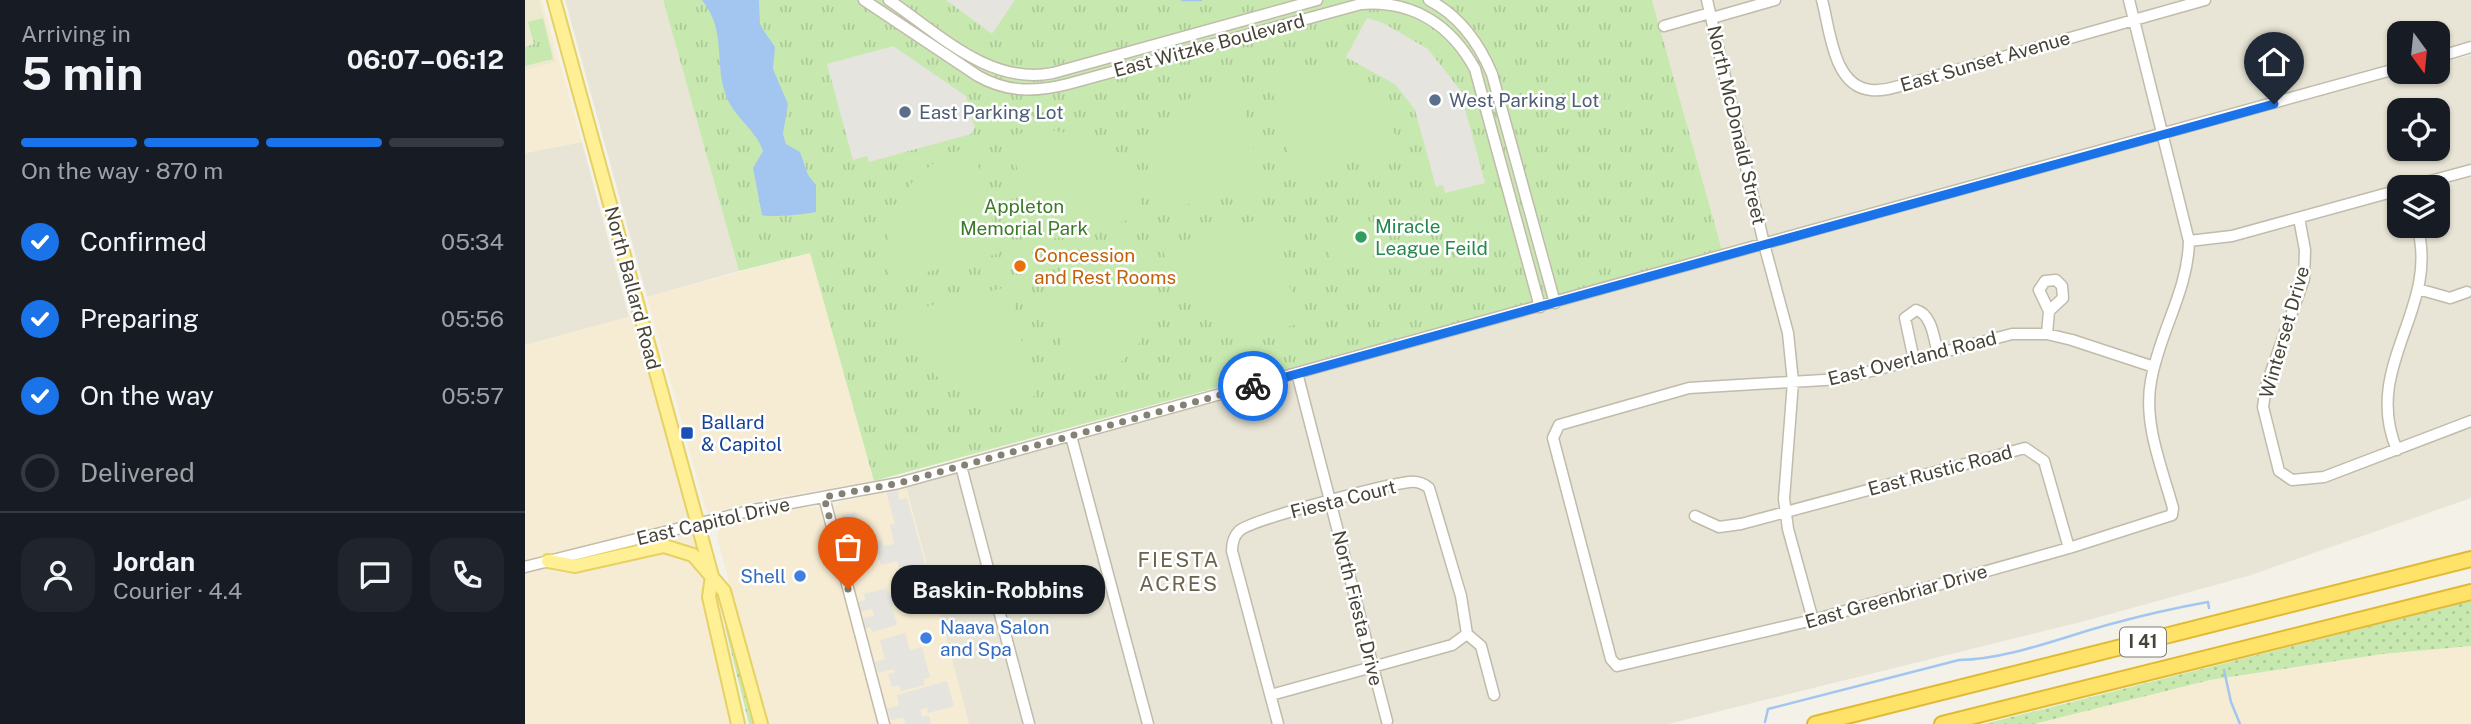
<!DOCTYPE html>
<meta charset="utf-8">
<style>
body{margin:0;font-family:"Public Sans",sans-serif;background:#20242c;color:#f1f3f6;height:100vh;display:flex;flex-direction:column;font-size:26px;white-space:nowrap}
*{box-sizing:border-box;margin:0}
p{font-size:23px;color:#9ea1a6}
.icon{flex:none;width:38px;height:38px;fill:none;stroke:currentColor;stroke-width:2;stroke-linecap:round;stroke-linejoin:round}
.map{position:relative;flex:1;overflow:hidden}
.details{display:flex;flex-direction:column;background:#171b24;width:525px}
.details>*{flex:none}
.needle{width:46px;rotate:165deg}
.buttons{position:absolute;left:1862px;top:21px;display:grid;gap:14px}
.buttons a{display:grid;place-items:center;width:63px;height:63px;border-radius:14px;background:#171b24;box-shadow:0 2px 5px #0004;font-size:35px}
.pin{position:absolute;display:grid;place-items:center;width:60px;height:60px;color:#fff;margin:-72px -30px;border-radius:50% 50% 50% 0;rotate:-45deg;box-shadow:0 0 7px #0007}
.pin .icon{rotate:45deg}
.courier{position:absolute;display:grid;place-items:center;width:70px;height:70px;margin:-35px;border:5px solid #1a73e8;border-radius:50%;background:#fff;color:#222;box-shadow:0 2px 9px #0007}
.bubble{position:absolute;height:49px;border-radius:21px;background:#171b24;box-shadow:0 2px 5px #0004;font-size:23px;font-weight:700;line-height:49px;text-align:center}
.overview em{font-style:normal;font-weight:700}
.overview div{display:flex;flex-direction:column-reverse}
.overview{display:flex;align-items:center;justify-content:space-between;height:119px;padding:0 21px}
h1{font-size:46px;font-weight:700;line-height:52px}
.bar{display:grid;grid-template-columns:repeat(4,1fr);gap:10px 7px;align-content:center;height:84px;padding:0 21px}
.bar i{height:9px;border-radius:5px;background:#363941}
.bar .active{background:#1a73e8}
.bar p{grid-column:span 4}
.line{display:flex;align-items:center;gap:18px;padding:0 21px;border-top:2px solid #363941}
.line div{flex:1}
.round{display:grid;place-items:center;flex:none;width:74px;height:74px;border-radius:21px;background:#20242c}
ol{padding:0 21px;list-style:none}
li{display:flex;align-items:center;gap:21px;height:77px}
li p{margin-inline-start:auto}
li .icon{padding:7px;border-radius:50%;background:#1a73e8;color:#fff;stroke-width:4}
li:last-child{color:#9ea1a6}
li i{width:38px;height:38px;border:4px solid #363941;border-radius:50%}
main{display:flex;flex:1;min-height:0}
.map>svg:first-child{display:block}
.residential{fill:#e8e5d6;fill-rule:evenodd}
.commercial{fill:#f6ecd3}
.education{fill:#ede9d1}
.grass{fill:url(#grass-dots)}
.park{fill:url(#park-tufts)}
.pitch{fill:#c7e9b0}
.parking{fill:#e5e4df}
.water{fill:#a3c6f1}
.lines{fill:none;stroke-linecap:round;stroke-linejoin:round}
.stream{stroke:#a3c6f1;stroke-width:2.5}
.minor-casing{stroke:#c0bbaa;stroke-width:13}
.major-casing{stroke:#e6d164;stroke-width:16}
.highway-casing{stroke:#e0b936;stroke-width:18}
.minor{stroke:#fff;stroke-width:10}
.major{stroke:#fff096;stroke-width:12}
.highway{stroke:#ffe268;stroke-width:14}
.done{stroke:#848074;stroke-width:7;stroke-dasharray:0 12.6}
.route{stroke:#1a73e8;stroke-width:9}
.service-dot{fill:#5c6f8a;stroke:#fff;stroke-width:2.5}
.leisure-dot{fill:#2e9e5b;stroke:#fff;stroke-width:2.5}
.food-dot{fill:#e8710a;stroke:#fff;stroke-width:2.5}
.transit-dot{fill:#1a4fb4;stroke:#fff;stroke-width:2.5}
.shop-dot{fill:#3f7fe0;stroke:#fff;stroke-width:2.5}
.labels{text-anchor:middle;stroke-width:5;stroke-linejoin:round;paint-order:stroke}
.shield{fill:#fff;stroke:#7e7b72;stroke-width:2}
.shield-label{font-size:18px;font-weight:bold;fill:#474336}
.street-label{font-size:19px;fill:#474336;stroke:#fff}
.service-label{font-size:19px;fill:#4e5e75;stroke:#fff;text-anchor:start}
.park-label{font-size:19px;fill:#3c7b28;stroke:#fff}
.leisure-label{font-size:19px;fill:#27864d;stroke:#fff;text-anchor:start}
.food-label{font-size:19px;fill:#c56008;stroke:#fff;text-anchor:start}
.transit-label{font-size:19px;fill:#164399;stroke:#fff;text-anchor:start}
.shop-label{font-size:19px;fill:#366cbe;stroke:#fff;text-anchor:end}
.neighbourhood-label{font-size:21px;letter-spacing:2px;fill:#6a634d;stroke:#fff}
</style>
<main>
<section class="details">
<div class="overview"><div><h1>5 min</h1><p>Arriving in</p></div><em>06:07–06:12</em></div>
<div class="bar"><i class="active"></i><i class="active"></i><i class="active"></i><i></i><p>On the way · 870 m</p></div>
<ol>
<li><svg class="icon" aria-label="check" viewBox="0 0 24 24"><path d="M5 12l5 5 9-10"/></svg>Confirmed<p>05:34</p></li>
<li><svg class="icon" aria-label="check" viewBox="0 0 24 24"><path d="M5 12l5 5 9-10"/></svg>Preparing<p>05:56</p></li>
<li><svg class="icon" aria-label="check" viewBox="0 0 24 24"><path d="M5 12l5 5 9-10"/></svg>On the way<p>05:57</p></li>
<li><i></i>Delivered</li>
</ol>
<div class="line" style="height:126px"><a class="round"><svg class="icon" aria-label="person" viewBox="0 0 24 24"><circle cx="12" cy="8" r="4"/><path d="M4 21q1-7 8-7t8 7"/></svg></a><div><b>Jordan</b><p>Courier · 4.4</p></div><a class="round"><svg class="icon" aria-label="chat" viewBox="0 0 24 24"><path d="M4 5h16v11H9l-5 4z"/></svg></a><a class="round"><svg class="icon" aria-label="phone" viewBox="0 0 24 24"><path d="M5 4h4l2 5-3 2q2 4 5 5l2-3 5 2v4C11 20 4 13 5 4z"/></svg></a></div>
</section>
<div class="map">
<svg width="1946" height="724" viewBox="0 0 1946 724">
<defs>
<pattern id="grass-dots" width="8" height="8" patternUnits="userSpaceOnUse" patternTransform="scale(1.75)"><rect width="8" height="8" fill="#c7e9b0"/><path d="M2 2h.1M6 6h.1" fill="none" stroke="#acc998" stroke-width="1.8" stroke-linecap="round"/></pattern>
<pattern id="park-tufts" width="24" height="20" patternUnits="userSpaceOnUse" patternTransform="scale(1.75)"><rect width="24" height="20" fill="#c7e9b0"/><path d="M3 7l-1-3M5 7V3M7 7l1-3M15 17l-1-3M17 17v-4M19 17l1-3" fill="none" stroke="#acc998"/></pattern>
</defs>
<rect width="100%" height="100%" fill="#f4f2e8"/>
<!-- residential -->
<path class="residential" d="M40 0H138L214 271 122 297Z
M1127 0H1946V40L1913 50V33H1874V61L1197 250Z
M1946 55V498L1723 576 1560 621 1143 724H444L381 487 1884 72H1913V64ZM1874 110H1913V149H1874ZM1874 187H1913V226H1874Z
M57 142 104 317 0 345V153Z"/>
<!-- commercial -->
<path class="commercial" d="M0 0H17L57 142 0 153Z
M285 253 349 481 247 498 185 513 181 510 122 297Z
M115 314 187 576 184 597 213 724H0V345Z
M381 487 444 724H241L192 537 195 528 220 518 264 509 294 507 332 643 343 640 309 507 314 502Z
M1946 646V724H1509L1685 680 1858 654Z"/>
<!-- education -->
<path class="education" d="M0 0H14L31 62 0 70Z"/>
<!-- grass -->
<path class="grass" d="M1946 601V646L1858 654 1685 680 1509 724H1459Z
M204 626 231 724H224L200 627Z"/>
<!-- park -->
<path class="park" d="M138 0H1127L1197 250 349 481 285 253 214 271Z
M18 18 28 59 0 66V47L9 44 3 22Z"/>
<!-- pitch -->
<path class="pitch" d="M765 65C826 64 859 91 875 150L774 176 768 172 742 70Z
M711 78 736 179 733 186 632 212C602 149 650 90 711 78Z
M519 129C570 135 610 163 619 216L516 242 509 237 484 136Z
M448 146 475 250 472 254 367 281C348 218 387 161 448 146Z
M827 212 848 223 865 239C850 261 828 267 804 257L810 234 822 213Z
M739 218 747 222 775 323C713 345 654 309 637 247Z
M626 250C644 318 615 368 546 384L521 283 526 275Z
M478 288 485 293 510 396C447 413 388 377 375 313Z"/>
<!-- parking -->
<path class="parking" d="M421 0H490L467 34Z
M842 18 858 23 903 49 935 90 960 183 920 193 918 185 911 187 890 110 871 85 821 57Z
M368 46 441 96 450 128 446 134 344 162 342 156 328 160 302 64Z
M373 489 374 500 382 498 403 574 378 581 372 561 356 565 353 555 323 564 319 553 332 551H326L318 515 331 512 339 544 357 540 358 546 369 544 365 525 370 524 361 492Z
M362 588 364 595 371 593 374 602 367 605 372 625 348 632 345 627 340 629 338 618 349 616 347 609 335 612 333 602 340 600 339 594Z
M380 633 385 650 397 647 405 677 399 679 400 685 376 691 374 685 367 687 363 674 370 672 369 669 353 673 350 662 360 659 355 640Z
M422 681 429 706 403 713 402 707 395 710 397 717 404 716 406 724H381L378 717 366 720 362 709 374 705 372 695Z"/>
<!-- water -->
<path class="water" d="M177 0H234L235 25 250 47 248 69 263 104 258 134 261 144 275 152 283 175 291 185V212C283 214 244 218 237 215L228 168 238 151C231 130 211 119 202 98 188 65 203 33 177 0Z"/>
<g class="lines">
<!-- stream -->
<path class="stream" d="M657 0H676
M1699 670 1706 702 1715 724
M1240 722 1243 709 1434 660C1483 659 1535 638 1582 625 1615 616 1649 608 1683 602L1684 608"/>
<!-- minor casing -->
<g class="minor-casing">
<path id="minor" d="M339 0 453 76C483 93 511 92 543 84L836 4C888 0 926 25 950 69L1015 307
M364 0C413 33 465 86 528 73L792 0
M904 0C935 16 954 43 967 74L1030 303
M1182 0 1239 244 1263 333 1268 382 1259 499 1263 529 1288 620
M1297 0C1305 29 1308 87 1346 90 1360 92 1375 85 1389 82L1680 0
M1604 0 1664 241C1663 291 1634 333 1626 381 1618 423 1637 468 1648 508L1647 515 1544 548 1288 620 1092 666 1086 659 1028 438 1034 425 1164 388 1316 379 1487 334H1522L1547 340 1629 367
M1187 18 1250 0
M1139 26 1185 13
M1913 57 1946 47
M1883 187 1946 170
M1774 218 1780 250 1779 279 1741 386 1738 407 1754 471 1767 480 1799 477 1946 421
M1664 241 1707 236 1874 190
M1893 289 1925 298 1942 292
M1522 334 1524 311 1514 290 1520 281 1531 280 1537 286 1538 298 1524 311
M1389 360 1380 318 1391 310C1407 314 1409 339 1413 354
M772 373 862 721
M546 436 623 724
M1872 450C1836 366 1916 308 1892 226
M436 466 504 724
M299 497 359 724
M1170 516 1194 527 1216 524 1500 448 1519 461 1544 548
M0 567 228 510 374 483 1874 68
M942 634 956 646 969 695
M746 695 927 645 942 634 936 596 904 488C898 483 892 481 884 482 860 485 727 519 714 531 708 537 707 544 707 551L753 724"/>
</g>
<!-- major casing -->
<g class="major-casing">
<path id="major" d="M29 0 187 576 184 597 213 724
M23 561 50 566 139 546 168 555 199 591 236 724"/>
</g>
<!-- highway casing -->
<g class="highway-casing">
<path id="highway" d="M1290 724 1946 559
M1417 724 1946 592"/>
</g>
<!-- minor -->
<use href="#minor" class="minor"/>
<!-- major -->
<use href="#major" class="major"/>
<!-- highway -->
<use href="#highway" class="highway"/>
</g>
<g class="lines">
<!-- done -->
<path class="done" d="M323 589 299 497 374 483 728 386"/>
<!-- route -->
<path class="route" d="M728 386 1749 104"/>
</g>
<!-- markers -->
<g class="service-dot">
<circle cx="910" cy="100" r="7"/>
<circle cx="380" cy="112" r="7"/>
</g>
<circle class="leisure-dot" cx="836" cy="237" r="7"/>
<circle class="food-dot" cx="495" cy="266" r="7"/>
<rect class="transit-dot" x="155" y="426" width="14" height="14" rx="3.5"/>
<g class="shop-dot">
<circle cx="275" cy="576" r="7"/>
<circle cx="401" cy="638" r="7"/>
</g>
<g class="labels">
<!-- shield labels -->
<rect class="shield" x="1595" y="627.5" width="46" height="29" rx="5"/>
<g class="shield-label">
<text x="1618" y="648">I 41</text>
</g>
<!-- street labels -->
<g class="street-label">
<text transform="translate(684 45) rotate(-15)" y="7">East Witzke Boulevard</text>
<text transform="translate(1460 61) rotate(-16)" y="7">East Sunset Avenue</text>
<text transform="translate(1212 125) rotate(77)" y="7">North McDonald Street</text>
<text transform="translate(108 288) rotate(75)" y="7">North Ballard Road</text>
<text transform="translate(1759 332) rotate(-74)" y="7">Winterset Drive</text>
<text transform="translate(1387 358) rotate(-14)" y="7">East Overland Road</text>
<text transform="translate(1415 470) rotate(-15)" y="7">East Rustic Road</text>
<text transform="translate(818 499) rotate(-14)" y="7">Fiesta Court</text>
<text transform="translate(188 521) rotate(-13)" y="7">East Capitol Drive</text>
<text transform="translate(1371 596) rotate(-16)" y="7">East Greenbriar Drive</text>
<text transform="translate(833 608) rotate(76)" y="7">North Fiesta Drive</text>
</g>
<!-- service labels -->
<g class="service-label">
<text x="924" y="107">West Parking Lot</text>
<text x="394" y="119">East Parking Lot</text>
</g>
<!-- park labels -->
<g class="park-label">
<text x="499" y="213">Appleton<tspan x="499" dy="22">Memorial Park</tspan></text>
</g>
<!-- leisure labels -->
<g class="leisure-label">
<text x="850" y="233">Miracle<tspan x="850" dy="22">League Feild</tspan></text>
</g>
<!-- food labels -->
<g class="food-label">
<text x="509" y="262">Concession<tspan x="509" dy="22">and Rest Rooms</tspan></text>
</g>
<!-- transit labels -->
<g class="transit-label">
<text x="176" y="429">Ballard<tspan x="176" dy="22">&amp; Capitol</tspan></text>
</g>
<!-- shop labels -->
<g class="shop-label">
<text x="261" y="583">Shell</text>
<text x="415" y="634" text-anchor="start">Naava Salon<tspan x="415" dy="22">and Spa</tspan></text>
</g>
<!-- neighbourhood labels -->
<g class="neighbourhood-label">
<text x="654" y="567">FIESTA<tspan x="654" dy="24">ACRES</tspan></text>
</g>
</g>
</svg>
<div class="buttons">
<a><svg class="needle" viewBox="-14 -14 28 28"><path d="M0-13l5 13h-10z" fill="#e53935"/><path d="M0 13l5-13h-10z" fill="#9ea1a6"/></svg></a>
<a><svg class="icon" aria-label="locate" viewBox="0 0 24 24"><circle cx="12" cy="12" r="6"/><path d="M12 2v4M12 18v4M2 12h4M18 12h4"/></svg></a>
<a><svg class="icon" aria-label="layers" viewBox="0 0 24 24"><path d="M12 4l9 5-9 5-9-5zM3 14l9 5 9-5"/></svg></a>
</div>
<div class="pin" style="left:323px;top:589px;background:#ea580c"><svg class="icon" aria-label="bag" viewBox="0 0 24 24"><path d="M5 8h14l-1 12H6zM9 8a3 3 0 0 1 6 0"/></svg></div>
<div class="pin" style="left:1749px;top:104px;background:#1f2937"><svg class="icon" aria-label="home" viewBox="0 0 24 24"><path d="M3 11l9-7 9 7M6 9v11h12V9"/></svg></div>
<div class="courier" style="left:728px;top:386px"><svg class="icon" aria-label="bike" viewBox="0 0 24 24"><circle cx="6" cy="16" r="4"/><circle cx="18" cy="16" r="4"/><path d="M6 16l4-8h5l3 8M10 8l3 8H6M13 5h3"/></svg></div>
<div class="bubble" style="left:366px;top:565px;width:214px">Baskin-Robbins</div>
</div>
</main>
